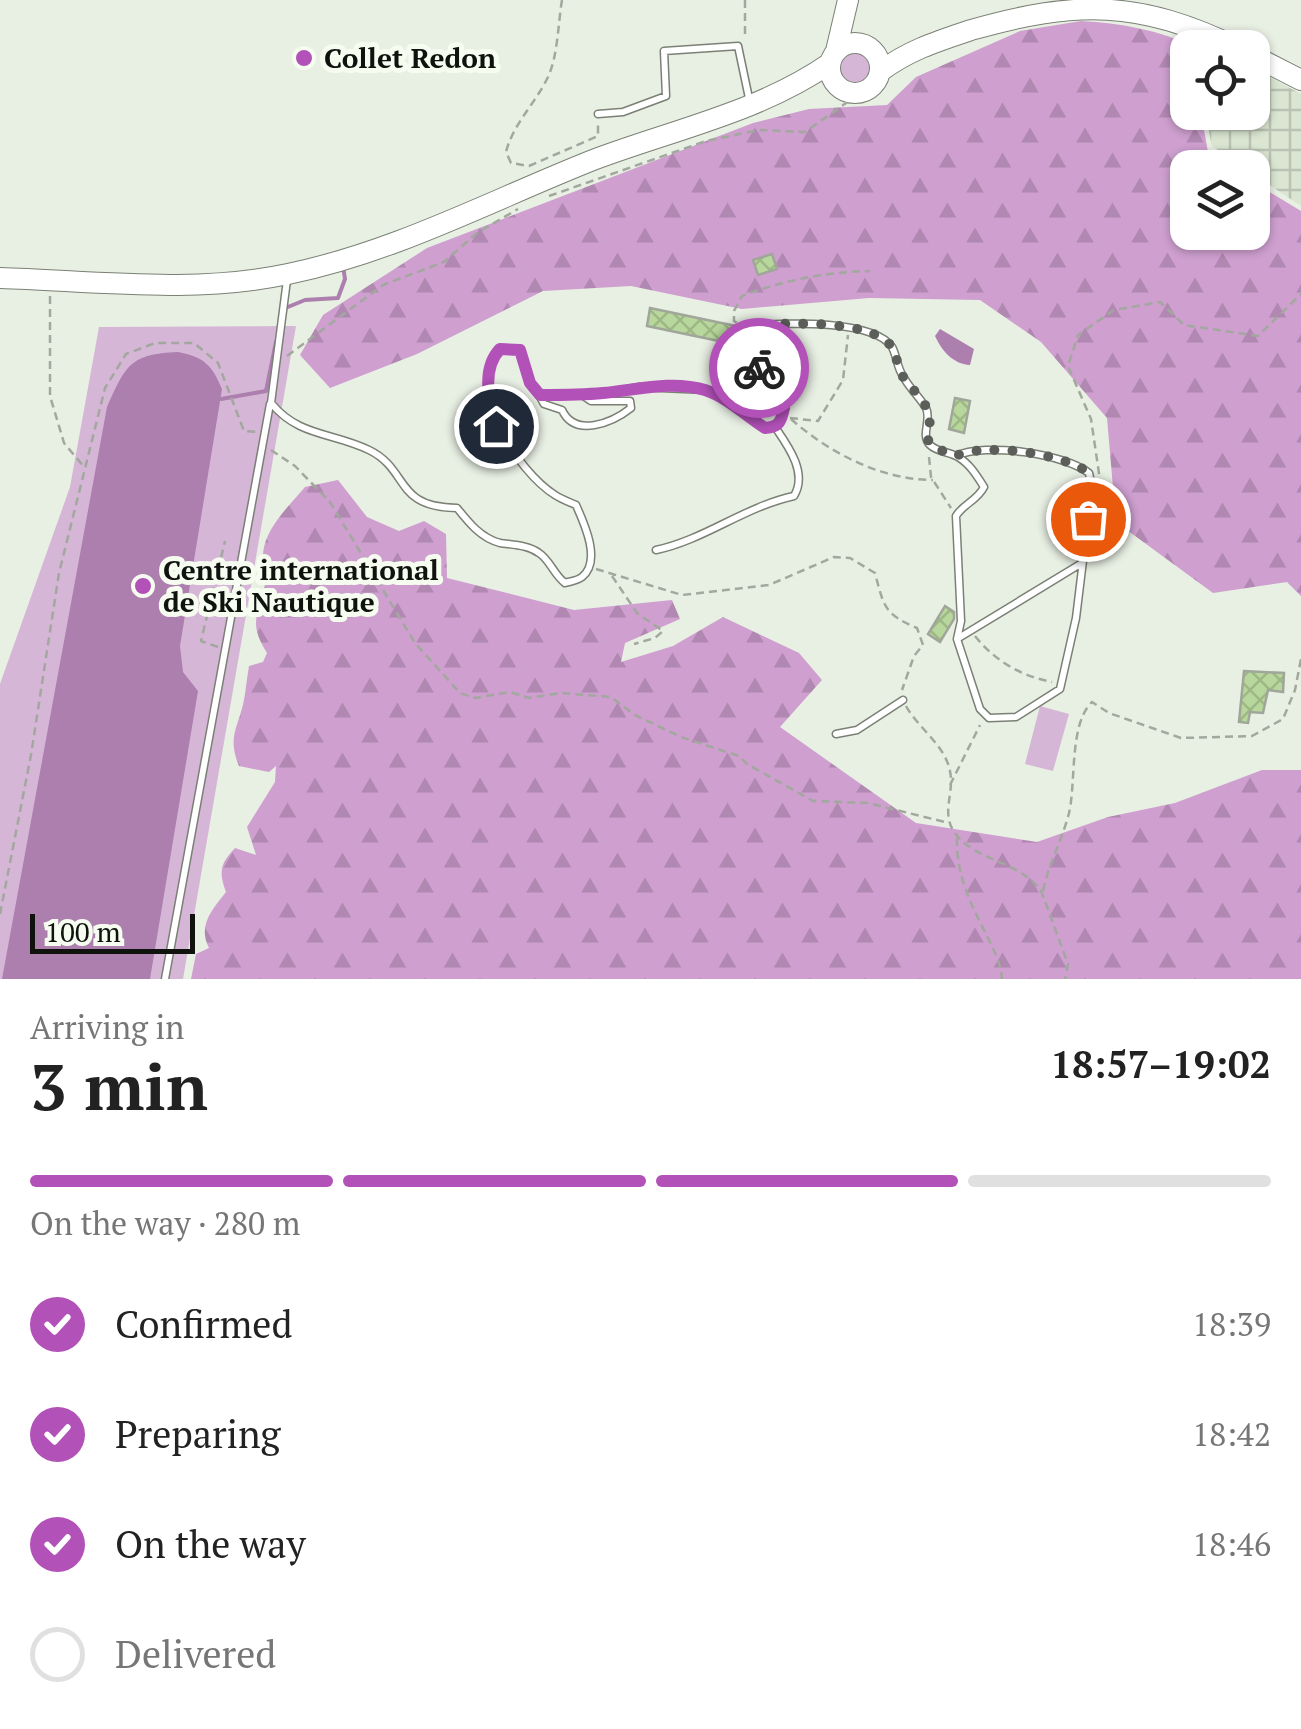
<!DOCTYPE html>
<meta charset="utf-8">
<style>
body{margin:0;font-family:"PT Serif",serif;background:#f2f2f2;color:#222;height:100vh;display:flex;flex-direction:column;font-size:38px;white-space:nowrap}
*{box-sizing:border-box;margin:0}
p{font-size:32px;color:#767676}
.icon{flex:none;width:55px;height:55px;fill:none;stroke:currentColor;stroke-width:2;stroke-linecap:round;stroke-linejoin:round}
.map{position:relative;height:979px;overflow:hidden}
.panel{display:flex;flex-direction:column;background:#fff;flex:1}
.panel>*{flex:none}
.tools{position:absolute;left:1170px;top:30px;display:grid;gap:20px}
.tools a{display:grid;place-items:center;width:100px;height:100px;border-radius:20px;background:#fff;box-shadow:0 2px 8px #0004;font-size:50px}
.scale{position:absolute;left:30px;bottom:25px;width:165px;box-sizing:border-box;padding-left:10px;border:5px solid #10120e;border-top:0;font-size:28px;line-height:35px;white-space:nowrap;color:#10120e;-webkit-text-stroke:8px #f6fdf0;paint-order:stroke}
.pin{position:absolute;display:grid;place-items:center;width:85px;height:85px;color:#fff;margin:-42px;border:5px solid #fff;border-radius:50%;box-shadow:0 2px 10px #0007}
.courier{position:absolute;display:grid;place-items:center;width:100px;height:100px;margin:-50px;border:8px solid #b251b8;border-radius:50%;background:#fff;color:#222;box-shadow:0 2px 12px #0007}
.head em{font-style:normal;font-weight:700}
.head div{display:flex;flex-direction:column-reverse}
.head{display:flex;align-items:center;justify-content:space-between;height:170px;padding:0 30px}
h1{font-size:65px;font-weight:700;line-height:75px}
.bar{display:grid;grid-template-columns:repeat(4,1fr);gap:15px 10px;align-content:center;height:120px;padding:0 30px}
.bar i{height:12px;border-radius:8px;background:#e0e0e0}
.bar .active{background:#b251b8}
.bar p{grid-column:span 4}
ol{padding:0 30px;list-style:none}
li{display:flex;align-items:center;gap:30px;height:110px}
li p{margin-inline-start:auto}
li .icon{padding:10px;border-radius:50%;background:#b251b8;color:#fff;stroke-width:4}
li:last-child{color:#767676}
li i{width:55px;height:55px;border:5px solid #e0e0e0;border-radius:50%}
.map>svg:first-child{display:block}
.industrial{fill:url(#industrial-grid)}
.green{fill:#d6b6d7}
.forest{fill:url(#forest-firs)}
.water{fill:#ac7fae}
.lines{fill:none;stroke-linecap:round;stroke-linejoin:round}
.stream{stroke:#ac7fae;stroke-width:4}
.building{fill:url(#building-cross-hatch);stroke:#a0a69a;stroke-width:2.5}
.service-casing{stroke:#7a8075;stroke-width:9}
.secondary-casing{stroke:#7a8075;stroke-width:22}
.path{stroke:#a2a89e;stroke-width:2.5;stroke-dasharray:8 5;stroke-linecap:butt}
.service{stroke:#fff;stroke-width:6}
.secondary{stroke:#fff;stroke-width:20}
.done{stroke:#5c5f59;stroke-width:10;stroke-dasharray:0 18}
.route{stroke:#b251b8;stroke-width:12}
.poi-dot{fill:#b251b8;stroke:#f6fdf0;stroke-width:4}
.labels{text-anchor:middle;stroke-width:10;stroke-linejoin:round;paint-order:stroke}
.poi-label{font-size:28px;font-weight:bold;fill:#10120e;stroke:#f6fdf0;text-anchor:start}
</style>
<div class="map">
<svg width="1301" height="979" viewBox="0 0 1301 979">
<defs>
<pattern id="industrial-grid" width="8" height="8" patternUnits="userSpaceOnUse" patternTransform="scale(2.5)"><rect width="8" height="8" fill="#dae5d2"/><path d="M0 4h8M4 0v8" fill="none" stroke="#bac3b3"/></pattern>
<pattern id="forest-firs" width="22" height="20" patternUnits="userSpaceOnUse" patternTransform="scale(2.5)"><rect width="22" height="20" fill="#ce9fcf"/><path d="M5 1l3.5 6h-7zM16 11l3.5 6h-7z" fill="#b088b1"/></pattern>
<pattern id="building-cross-hatch" width="8" height="8" patternUnits="userSpaceOnUse" patternTransform="scale(2.5)"><rect width="8" height="8" fill="#b8d79c"/><path d="M0 0l8 8M0 8l8-8" fill="none" stroke="#9db885"/></pattern>
</defs>
<rect width="100%" height="100%" fill="#e8efe3"/>
<!-- industrial -->
<path class="industrial" d="M1253 68 1301 94V206L1253 174 1252 168 1243 167 1212 146 1206 117 1208 113 1252 112Z"/>
<!-- green -->
<path class="green" d="M837 68a18 18 0 1 1 36 0a18 18 0 1 1-36 0Z
M296 326 183 979H0V684L70 487 99 327Z
M1040 706 1069 714 1053 771 1025 764Z"/>
<!-- forest -->
<path class="forest" d="M1081 21C1120 23 1159 30 1195 47L1188 48V112L1201 113 1208 152 1231 167 1188 168V232H1252L1253 182 1301 211V596L1287 582 1213 593 1116 522 1107 418 1041 342 980 300 869 298 742 309 631 286 543 291 417 354 330 388 300 355 323 315 427 248 753 123 809 109 887 105 916 77 1020 31Z
M338 480 367 517 399 531 424 521 446 534 447 578 574 610 672 600 680 619 625 643 621 662 673 646 723 617 799 653 822 680 780 727 916 823 1037 842 1108 817 1175 803 1262 770H1301V979H191L196 954 209 948C197 925 213 909 226 892 218 871 221 863 235 848L256 855 247 827 275 782 276 766 269 772 239 766C227 736 238 729 244 700 246 689 247 677 249 666L263 662 267 653C248 623 258 616 265 585 268 575 262 565 263 554 265 528 289 506 305 487Z"/>
<!-- water -->
<path class="water" d="M940 329 974 349 970 365C953 364 942 351 935 336Z
M178 352C204 357 212 365 222 389L180 646 183 672 198 691 150 979H2L107 407C126 365 130 354 178 352Z"/>
<g class="lines">
<!-- stream -->
<path class="stream" d="M283 309 305 300 338 298 345 279 343 266
M221 399 266 391 276 342"/>
</g>
<!-- building -->
<path class="building" d="M772 254 777 269 758 275 753 260Z
M650 308 736 326 733 344 647 326Z
M955 398 970 401 964 433 949 429Z
M945 606 954 612V619L940 642 928 634Z
M1244 671 1284 673 1283 692 1268 690 1263 713 1250 712 1248 723 1239 722Z"/>
<g class="lines">
<!-- service casing -->
<g class="service-casing">
<path id="service" d="M598 114 623 112 666 96 664 51 738 46 750 103
M287 280 271 403C299 437 332 432 369 450 410 470 393 507 457 508 469 523 481 538 500 543 513 545 528 545 539 553 550 560 554 575 565 583 571 581 577 581 582 577 602 561 584 523 576 505 569 502 561 499 555 495 518 472 463 388 500 349L520 350 530 383 539 395 606 393 639 387 706 390 728 401 765 428C779 427 781 422 784 408 770 382 743 358 757 326 786 322 874 320 892 347 897 356 897 368 903 376 909 388 919 396 926 408 932 420 920 435 930 445 937 452 950 452 958 457 970 464 977 476 984 487 977 501 964 503 956 516L961 621 957 639 980 709 989 718 1016 717 1060 689 1076 618 1092 487 1089 473C1065 454 985 442 956 456
M539 395 544 404 562 410C575 438 612 423 631 408L630 401H591L582 395
M656 550C704 540 744 507 794 496 808 473 788 446 775 427
M957 639 1082 563
M836 734 857 730 903 700
M165 979 270 404"/>
</g>
<!-- secondary casing -->
<g class="secondary-casing">
<path id="secondary" d="M830 68a25 25 0 1 1 50 0a25 25 0 1 1-50 0Z
M836 51 848 0
M1252 55 1301 80
M881 71C909 50 938 41 971 30 1077 0 1139 0 1238 48
M0 278C94 281 194 294 288 274 395 252 492 200 593 160 672 130 760 112 830 63"/>
</g>
<!-- path -->
<path class="path" d="M562 0C558 24 558 55 548 77 535 104 513 124 506 152L511 163 529 166 598 136V121
M745 0V38
M549 196 706 141 759 130 805 132 846 103 848 92
M50 296V396L64 443 85 468
M748 329 734 321V311L742 296C784 280 826 272 870 271
M287 356 383 285 444 262 477 233 518 209
M790 418 818 421 843 380 848 335
M791 419C829 453 882 480 933 480
M271 450 295 466 330 502 415 643 460 693 475 698 510 692 529 698 561 693 611 697 635 715 681 737 739 756 747 764 813 801 868 803 949 823
M929 457 931 477 951 508
M1101 487 1091 419 1068 366 1078 335 1114 310 1160 302 1184 325 1258 336 1301 294
M596 569 682 595 769 585 834 557 850 558 875 573C884 607 884 614 917 628L923 645 914 656 902 690
M612 576 637 613 663 631 655 638 634 644
M975 636C995 661 1021 676 1052 682
M218 647 201 641 225 541
M906 706C918 728 945 745 950 771 955 796 938 816 959 838 983 863 1024 863 1042 893L1068 964 1065 979
M950 785 980 725
M957 838C956 871 968 899 983 928 991 945 1000 959 1002 979
M1043 891C1048 865 1061 842 1068 817 1077 786 1068 725 1092 702L1109 713 1181 738 1252 736 1283 719 1295 690 1301 659
M0 914 31 755 59 573 105 388 126 354 155 343H194L218 363 244 431 257 432"/>
<!-- service -->
<use href="#service" class="service"/>
<!-- secondary -->
<use href="#secondary" class="secondary"/>
</g>
<g class="lines">
<!-- done -->
<path class="done" d="M759 368C752 353 750 342 757 326 786 322 872 320 891 346 897 354 897 367 902 375 909 388 925 398 928 413 936 442 911 440 956 456 984 442 1065 454 1089 473L1092 487 1088 519"/>
<!-- route -->
<path class="route" d="M496 426C489 402 481 369 500 349L520 350 530 383 540 395C561 395 582 395 603 393 636 390 672 380 705 390 727 397 746 416 765 428 779 427 781 422 784 408L759 368"/>
</g>
<!-- markers -->
<g class="poi-dot">
<circle cx="304" cy="58" r="10"/>
<circle cx="143" cy="586" r="10"/>
</g>
<g class="labels">
<!-- poi labels -->
<g class="poi-label">
<text x="324" y="68">Collet Redon</text>
<text x="163" y="580">Centre international<tspan x="163" dy="32">de Ski Nautique</tspan></text>
</g>
</g>
</svg>
<div class="tools">
<a><svg class="icon" aria-label="locate" viewBox="0 0 24 24"><circle cx="12" cy="12" r="6"/><path d="M12 2v4M12 18v4M2 12h4M18 12h4"/></svg></a>
<a><svg class="icon" aria-label="layers" viewBox="0 0 24 24"><path d="M12 4l9 5-9 5-9-5zM3 14l9 5 9-5"/></svg></a>
</div>
<div class="scale">100 m</div>
<div class="pin" style="left:1088px;top:519px;background:#ea580c"><svg class="icon" aria-label="bag" viewBox="0 0 24 24"><path d="M5 8h14l-1 12H6zM9 8a3 3 0 0 1 6 0"/></svg></div>
<div class="pin" style="left:496px;top:426px;background:#1f2937"><svg class="icon" aria-label="home" viewBox="0 0 24 24"><path d="M3 11l9-7 9 7M6 9v11h12V9"/></svg></div>
<div class="courier" style="left:759px;top:368px"><svg class="icon" aria-label="bike" viewBox="0 0 24 24"><circle cx="6" cy="16" r="4"/><circle cx="18" cy="16" r="4"/><path d="M6 16l4-8h5l3 8M10 8l3 8H6M13 5h3"/></svg></div>
</div>
<section class="panel">
<div class="head"><div><h1>3 min</h1><p>Arriving in</p></div><em>18:57–19:02</em></div>
<div class="bar"><i class="active"></i><i class="active"></i><i class="active"></i><i></i><p>On the way · 280 m</p></div>
<ol>
<li><svg class="icon" aria-label="check" viewBox="0 0 24 24"><path d="M5 12l5 5 9-10"/></svg>Confirmed<p>18:39</p></li>
<li><svg class="icon" aria-label="check" viewBox="0 0 24 24"><path d="M5 12l5 5 9-10"/></svg>Preparing<p>18:42</p></li>
<li><svg class="icon" aria-label="check" viewBox="0 0 24 24"><path d="M5 12l5 5 9-10"/></svg>On the way<p>18:46</p></li>
<li><i></i>Delivered</li>
</ol>
</section>
